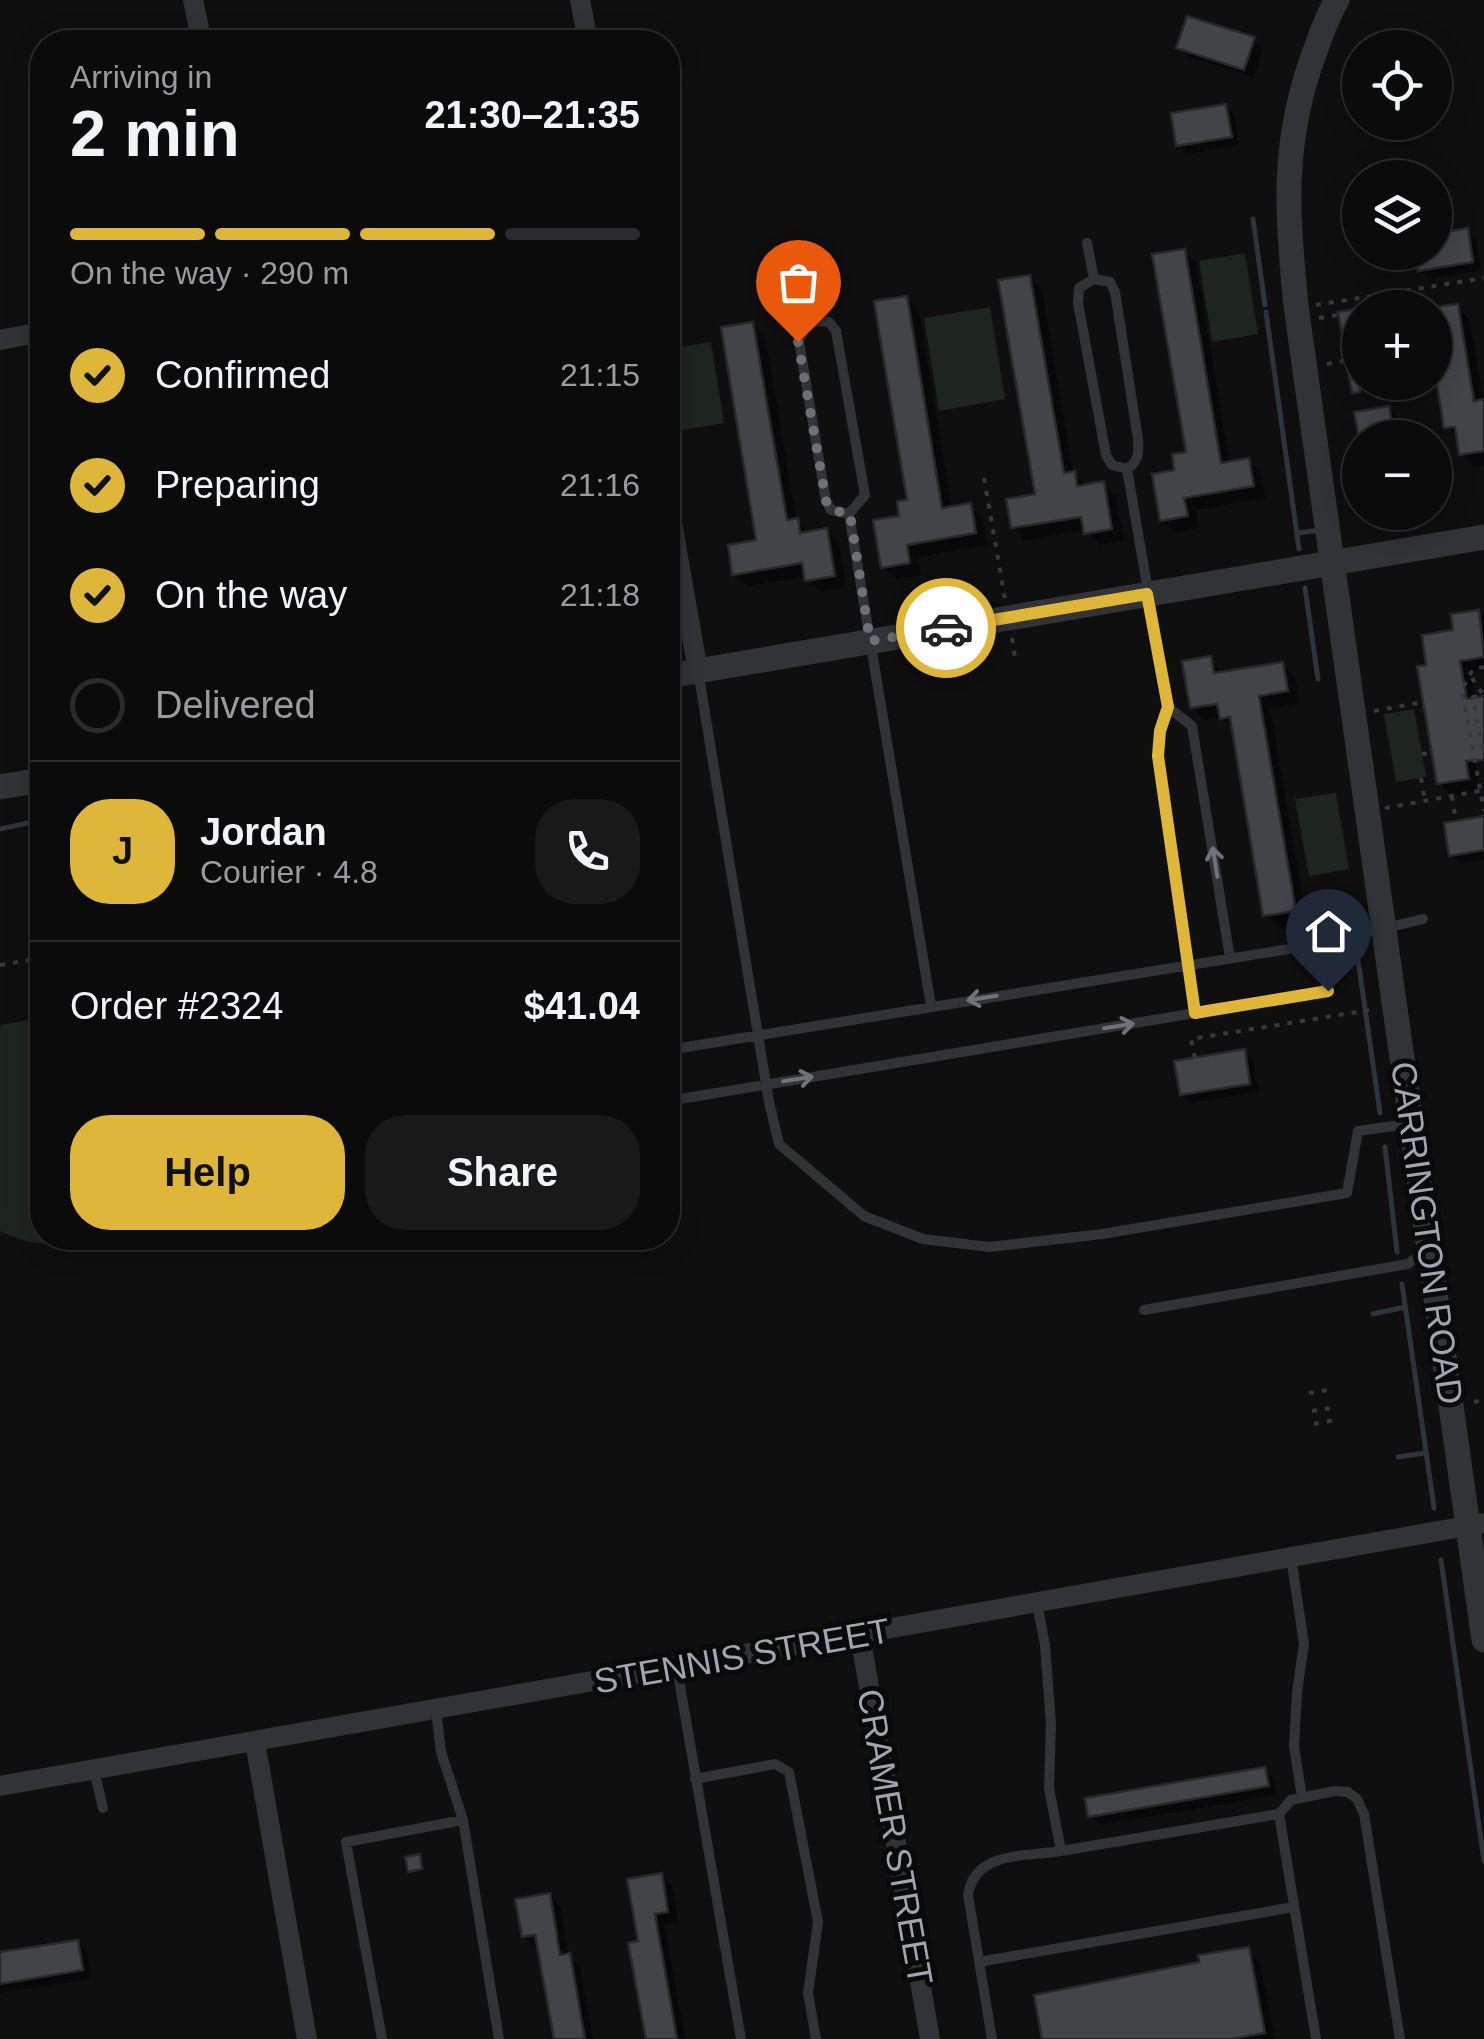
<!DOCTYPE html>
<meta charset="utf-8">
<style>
body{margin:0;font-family:Arial,sans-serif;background:#19191a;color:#f1f3f6;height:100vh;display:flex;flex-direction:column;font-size:38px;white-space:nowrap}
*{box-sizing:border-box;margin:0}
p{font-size:32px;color:#9a9b9d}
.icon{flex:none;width:55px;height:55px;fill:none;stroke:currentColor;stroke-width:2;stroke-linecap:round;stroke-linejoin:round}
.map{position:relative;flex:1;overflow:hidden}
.side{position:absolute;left:30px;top:30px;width:650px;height:1220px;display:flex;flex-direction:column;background:#0b0b0c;border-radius:40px;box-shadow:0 5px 25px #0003,0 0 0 2px #2b2b2d}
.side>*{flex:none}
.tools{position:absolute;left:1342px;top:30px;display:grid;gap:20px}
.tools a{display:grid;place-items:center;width:110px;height:110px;border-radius:50%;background:#0b0b0c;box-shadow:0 5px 25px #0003,0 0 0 2px #2b2b2d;font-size:50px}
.pin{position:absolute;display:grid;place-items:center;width:85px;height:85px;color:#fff;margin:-102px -42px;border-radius:50% 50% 50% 0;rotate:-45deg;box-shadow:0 0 10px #0007}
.pin .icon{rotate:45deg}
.courier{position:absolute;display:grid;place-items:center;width:100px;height:100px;margin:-50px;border:8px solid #deb639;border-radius:50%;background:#fff;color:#222;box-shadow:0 2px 12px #0007}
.summary em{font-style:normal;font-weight:600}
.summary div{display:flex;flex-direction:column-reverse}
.summary{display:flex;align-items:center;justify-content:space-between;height:170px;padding:0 40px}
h1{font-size:65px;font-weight:600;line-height:75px}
.bar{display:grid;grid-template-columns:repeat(4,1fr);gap:15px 10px;align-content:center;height:120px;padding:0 40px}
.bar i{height:12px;border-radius:8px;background:#2b2b2d}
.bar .selected{background:#deb639}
.bar p{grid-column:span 4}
.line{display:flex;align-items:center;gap:25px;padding:0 40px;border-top:2px solid #2b2b2d}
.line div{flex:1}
.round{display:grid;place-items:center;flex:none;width:105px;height:105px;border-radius:40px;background:#19191a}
ol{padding:0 40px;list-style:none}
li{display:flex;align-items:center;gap:30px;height:110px}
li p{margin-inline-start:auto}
li .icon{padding:10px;border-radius:50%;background:#deb639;color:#111;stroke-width:4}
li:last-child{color:#9a9b9d}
li i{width:55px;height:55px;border:5px solid #2b2b2d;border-radius:50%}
.cta{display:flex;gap:20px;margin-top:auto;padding:20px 40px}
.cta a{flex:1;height:115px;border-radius:40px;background:#deb639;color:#111;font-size:40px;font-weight:600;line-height:115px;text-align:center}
.cta a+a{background:#19191a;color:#f1f3f6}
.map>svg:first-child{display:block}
.pitch{fill:#1e241f}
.shadow{fill:#0007}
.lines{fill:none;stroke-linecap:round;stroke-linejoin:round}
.stream{stroke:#2e343b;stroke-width:5}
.building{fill:#434448;stroke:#29292c;stroke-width:2.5}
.path{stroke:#37383c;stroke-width:4;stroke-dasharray:5 8;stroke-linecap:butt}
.service{stroke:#323337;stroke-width:10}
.minor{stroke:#323337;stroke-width:20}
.tertiary{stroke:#323337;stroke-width:25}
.oneway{stroke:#6f727a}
.done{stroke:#6e7078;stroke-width:10;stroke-dasharray:0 18}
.route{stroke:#deb639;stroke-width:12}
.labels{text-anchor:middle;stroke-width:10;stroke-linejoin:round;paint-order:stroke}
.street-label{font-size:35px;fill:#a1a5b0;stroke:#0a0a0b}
</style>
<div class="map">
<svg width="1484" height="2039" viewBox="0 0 1484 2039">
<rect width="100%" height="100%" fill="#0f0f10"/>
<!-- pitch -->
<path class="pitch" d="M1245 253 1258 334 1212 342 1199 261Z
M990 307 1005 399 939 411 924 318Z
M711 342 724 423 678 431 668 349Z
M1414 709 1426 777 1396 782 1384 714Z
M1336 793 1349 869 1309 876 1295 799Z
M42 1018V1238H116C74 1244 39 1251 0 1231V1025Z"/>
<!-- shadow -->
<path class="shadow" d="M1254 40 1263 49 1253 77 1188 56 1179 47Z
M1225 106 1234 115 1239 145 1188 154 1179 145Z
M1467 231 1476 240 1481 270 1430 279 1421 270 1435 252V236Z
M1184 251 1196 264 1230 464 1248 461 1261 473 1265 498 1196 510 1199 528 1175 532 1162 520 1177 472 1189 454Z
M1029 277 1042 290 1073 473 1087 487 1103 484 1116 497 1124 541 1099 545 1086 530 1026 540 1013 527 1038 496Z
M907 298 919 311 952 509 970 506 983 519 987 545 918 557 921 575 896 579 883 567 910 502Z
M1457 306 1469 319 1484 402V465L1474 467 1462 454 1459 440 1447 427 1435 358V310Z
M1360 311V382L1392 384 1362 390 1353 380Z
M753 324 765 337 796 520 810 534 826 531 839 543 846 588 820 592 807 576 747 586 735 574 759 542Z
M1388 409 1398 418 1401 438H1361Z
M1478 613 1484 618V670L1471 673 1475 700 1484 699V744L1472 746 1480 790 1451 795 1439 783 1429 667 1456 632Z
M1210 659 1223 674 1282 665 1295 677 1299 703 1270 708 1307 923 1278 927 1266 915 1235 730 1221 717 1205 720 1192 707Z
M1484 819V860L1461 864 1451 855Z
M1244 1052 1253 1061 1258 1092 1191 1103 1182 1094Z
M1264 1769 1273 1778 1276 1795 1100 1825 1091 1816Z
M661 1876 672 1886 678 1922 664 1924 685 2039H648L641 1943Z
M549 1895 560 1906 568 1955 580 1967 593 2039H556L540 1946 535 1947 524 1936Z
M77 1942 87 1951 91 1979 0 1993V1955Z
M1248 1950 1260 1963 1275 2039H1044L1202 1964Z"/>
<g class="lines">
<!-- stream -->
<path class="stream" d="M1253 219 1265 305
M1266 312 1299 549
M1297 533 1321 530
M1305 588 1318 679
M0 829 42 820
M1357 953 1380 1113
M1385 1147 1397 1252
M1402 1284 1434 1508
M1373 1314 1405 1307
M1398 1457 1425 1453
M1441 1560 1484 1861"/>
</g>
<!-- building -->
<path class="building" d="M1187 16 1255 37 1244 70 1176 48Z
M1226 104 1232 137 1176 146 1171 113Z
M1468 228 1473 262 1418 271 1415 252H1435V234Z
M1185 249 1221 463 1249 458 1254 486 1184 498 1188 516 1160 521 1152 474 1174 470 1172 454 1186 452 1152 254Z
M1030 275 1064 473 1075 471 1077 486 1104 481 1112 529 1084 534 1081 517 1011 528 1006 499 1035 494 998 280Z
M907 296 942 508 971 503 976 533 907 545 910 563 881 568 873 520 899 516 897 501 907 500 874 301Z
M1458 304 1474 401 1484 399V451L1459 455 1455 427 1444 428 1435 373V307Z
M1360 308V392L1352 393 1338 312Z
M753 322 787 520 798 518 800 533 827 528 835 576 805 581 802 563 732 575 728 545 756 540 721 327Z
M1389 406 1395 438H1359L1354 412Z
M1479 610 1484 657 1460 661 1467 699 1484 696V760L1466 761 1469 779 1437 784 1417 666 1426 665 1422 635 1453 630 1451 614Z
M1211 656 1214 673 1283 662 1288 691 1259 696 1296 911 1263 916 1230 717 1220 719 1217 704 1190 708 1182 661Z
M1484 816V850L1449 856 1444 823Z
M1245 1049 1250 1084 1180 1095 1174 1061Z
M1265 1767 1269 1786 1088 1817 1085 1798Z
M420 1854 422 1869 408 1872 405 1857Z
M662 1873 668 1912 655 1914 677 2039H646L628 1943 638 1941 627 1879Z
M550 1893 560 1955 570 1953 585 2039H554L535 1935 522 1937 515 1899Z
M78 1940 83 1970 0 1984V1952Z
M1249 1947 1265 2033 1231 2039H1042L1034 1995 1199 1962 1198 1955Z"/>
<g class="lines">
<!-- path -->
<path class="path" d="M1316 305 1484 278
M1319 318 1339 315
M1327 364 1347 360
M984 478 1005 599
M1012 638 1015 658
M1484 667 1473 669 1462 690 1484 811
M1472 678 1483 695
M1374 711 1423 702
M1482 749 1473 697 1484 695
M1422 754 1432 753
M1421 778 1425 801
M1452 796 1456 821
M1385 808 1484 790
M0 965 42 958
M1195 1058 1191 1039 1376 1009
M1309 1393 1334 1389
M1474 1402 1484 1400
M1312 1411 1337 1407
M1314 1424 1339 1419"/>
<!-- service -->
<path class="service" d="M1087 243 1094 279
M1094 279 1110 282 1115 292 1138 439C1139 453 1139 461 1127 469L1112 465 1106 455 1078 303 1079 288Z
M811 291 816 321 829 322 836 331 865 495 849 514 831 510 826 501 799 341 806 326 816 321
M1127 469 1168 707
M849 514 931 1006
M698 671 769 1102 779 1144 864 1216 923 1239 989 1247 1102 1234 1347 1193 1358 1131 1408 1124
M1195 1013 1158 756 1160 731 1168 707 1192 726 1230 958
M668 1050 1320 944 1423 919
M668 1101 1327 991 1320 944
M1144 1310 1408 1264 1428 1249
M1291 1557 1304 1644 1297 1692 1294 1746 1302 1798
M677 1668 741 2039
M436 1710 441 1752 463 1820
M94 1770 103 1808
M695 1779 775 1764 789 1772 818 1922 808 1993 816 2039
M1279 1814 1316 2039
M1061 1851 1279 1814 1291 1800 1335 1791 1348 1792 1357 1799 1364 1814 1400 2039
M979 1962 1294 1907
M382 2039 346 1842 463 1820 499 2039
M992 2039 968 1895C975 1851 1024 1857 1061 1851L1049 1788 1051 1724 1045 1645 1037 1603"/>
<!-- minor -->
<path class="minor" d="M193 0 202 42
M580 0 588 42
M0 340 42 332
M668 500 698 671
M860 1635 930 2039
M255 1742 307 2039
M0 1786 1484 1523"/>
<!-- tertiary -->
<path class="tertiary" d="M1337 0C1327 16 1322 33 1315 51 1281 143 1287 210 1296 306L1484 1640
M668 676 1484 537
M0 787 42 780"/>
</g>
<!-- one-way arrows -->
<defs><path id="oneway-shaft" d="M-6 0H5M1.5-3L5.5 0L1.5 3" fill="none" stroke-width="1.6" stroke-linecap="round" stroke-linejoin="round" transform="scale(2.5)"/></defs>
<g class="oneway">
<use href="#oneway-shaft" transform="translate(1215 862) rotate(-99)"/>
<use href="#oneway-shaft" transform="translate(982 998) rotate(171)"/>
<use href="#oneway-shaft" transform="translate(1119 1026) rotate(-9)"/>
<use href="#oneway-shaft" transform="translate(798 1079) rotate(-9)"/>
</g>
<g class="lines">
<!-- done -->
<path class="done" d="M798 342 826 501 832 510 850 514 870 641 946 628"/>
<!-- route -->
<path class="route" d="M946 628 1147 594 1168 707 1160 731 1158 756 1195 1013 1328 991"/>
</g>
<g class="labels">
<!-- street labels -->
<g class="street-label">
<text transform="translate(1427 1233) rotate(82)" y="12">CARRINGTON ROAD</text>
<text transform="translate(742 1656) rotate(-10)" y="12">STENNIS STREET</text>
<text transform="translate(895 1837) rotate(80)" y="12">CRAMER STREET</text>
</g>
</g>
</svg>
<div class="tools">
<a><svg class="icon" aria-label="locate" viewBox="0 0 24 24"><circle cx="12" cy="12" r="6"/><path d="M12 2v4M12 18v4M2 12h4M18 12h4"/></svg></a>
<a><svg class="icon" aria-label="layers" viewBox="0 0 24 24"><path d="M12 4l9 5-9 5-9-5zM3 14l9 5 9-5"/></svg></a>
<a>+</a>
<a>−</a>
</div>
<div class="pin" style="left:798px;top:342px;background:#ea580c"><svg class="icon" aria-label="bag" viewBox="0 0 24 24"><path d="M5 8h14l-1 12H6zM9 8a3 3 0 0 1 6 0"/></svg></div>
<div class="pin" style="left:1328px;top:991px;background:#1f2937"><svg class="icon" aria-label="home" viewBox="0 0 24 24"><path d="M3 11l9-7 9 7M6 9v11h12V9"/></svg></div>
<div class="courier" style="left:946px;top:628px"><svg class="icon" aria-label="car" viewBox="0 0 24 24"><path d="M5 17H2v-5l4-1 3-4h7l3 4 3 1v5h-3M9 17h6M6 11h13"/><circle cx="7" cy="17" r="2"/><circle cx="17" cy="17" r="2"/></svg></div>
<section class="side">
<div class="summary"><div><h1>2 min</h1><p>Arriving in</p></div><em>21:30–21:35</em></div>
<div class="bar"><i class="selected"></i><i class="selected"></i><i class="selected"></i><i></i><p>On the way · 290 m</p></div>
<ol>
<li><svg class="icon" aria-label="check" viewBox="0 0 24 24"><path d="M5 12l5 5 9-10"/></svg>Confirmed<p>21:15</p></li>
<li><svg class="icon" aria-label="check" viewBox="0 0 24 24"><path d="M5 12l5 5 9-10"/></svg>Preparing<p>21:16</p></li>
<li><svg class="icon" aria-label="check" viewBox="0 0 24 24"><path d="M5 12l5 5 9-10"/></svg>On the way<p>21:18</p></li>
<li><i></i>Delivered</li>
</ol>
<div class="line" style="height:180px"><b class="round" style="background:#deb639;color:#111">J</b><div><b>Jordan</b><p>Courier · 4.8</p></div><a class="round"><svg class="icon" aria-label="phone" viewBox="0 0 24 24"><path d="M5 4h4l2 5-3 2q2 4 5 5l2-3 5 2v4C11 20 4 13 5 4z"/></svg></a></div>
<div class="line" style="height:130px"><div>Order #2324</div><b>$41.04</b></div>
<div class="cta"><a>Help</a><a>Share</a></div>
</section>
</div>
